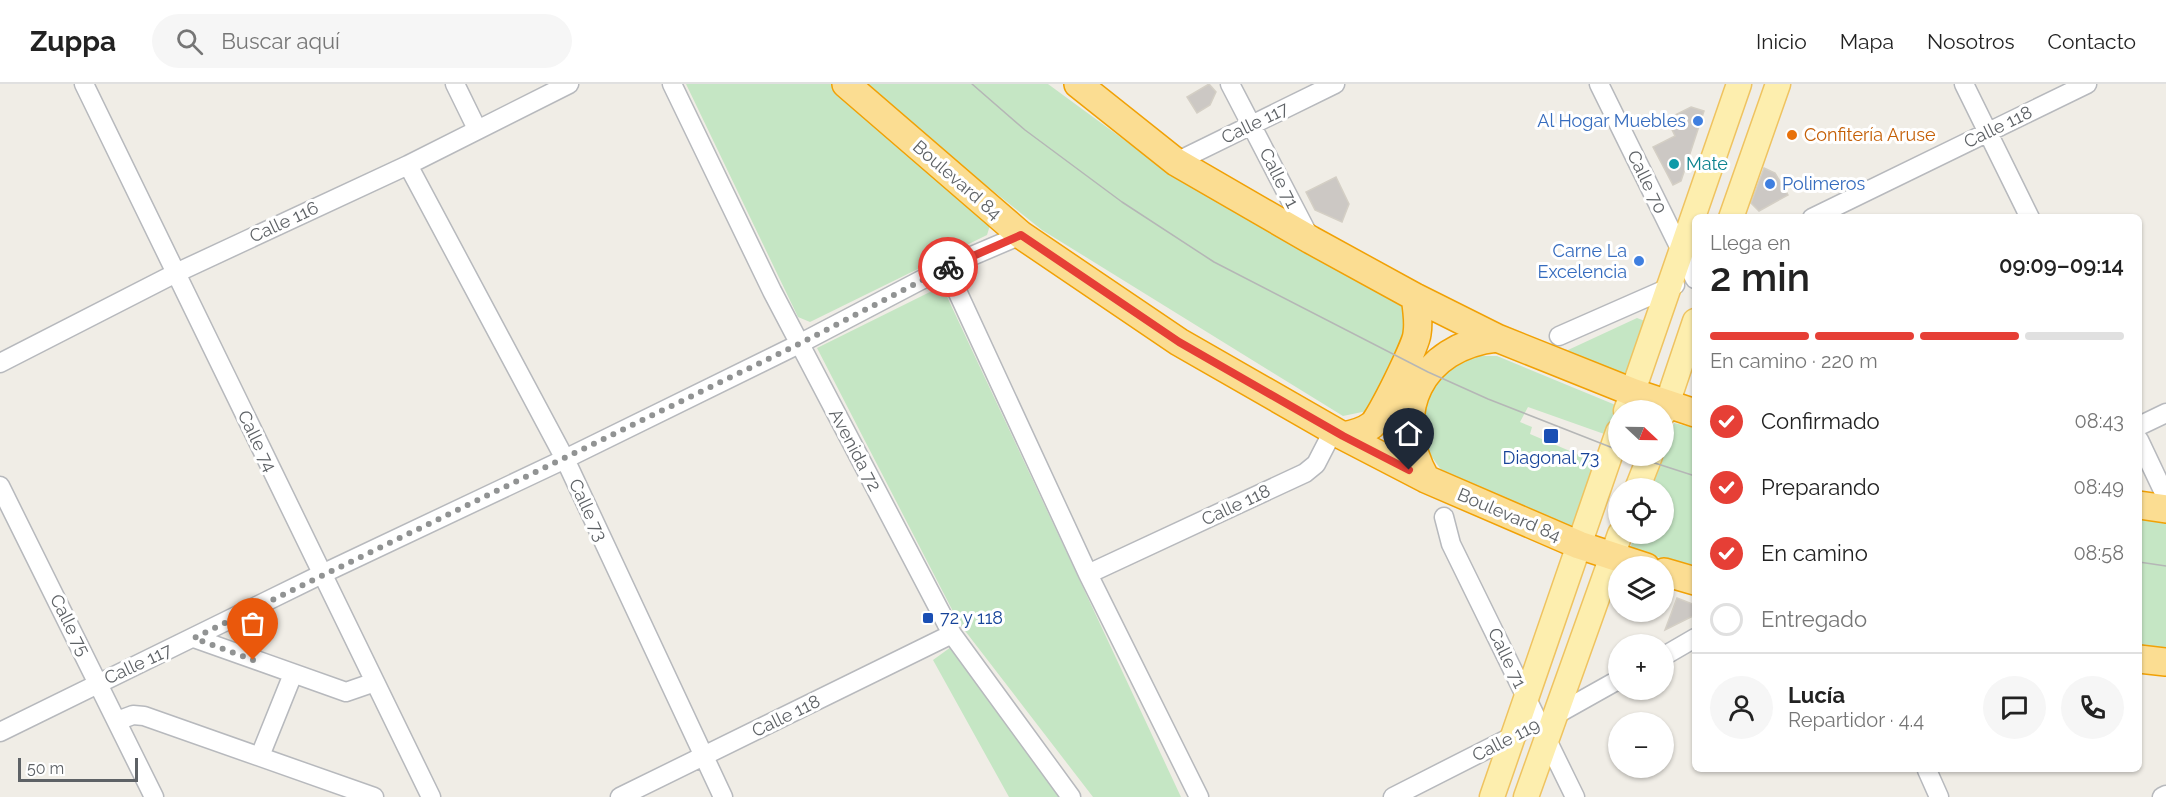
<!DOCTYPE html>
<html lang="es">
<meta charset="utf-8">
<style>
body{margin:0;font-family:Raleway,sans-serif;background:#f6f6f6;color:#222;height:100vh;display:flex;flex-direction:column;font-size:22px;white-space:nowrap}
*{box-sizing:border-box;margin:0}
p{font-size:20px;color:#767676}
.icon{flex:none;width:33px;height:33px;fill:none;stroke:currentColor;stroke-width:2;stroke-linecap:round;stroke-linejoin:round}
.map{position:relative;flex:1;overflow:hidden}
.drawer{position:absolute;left:1692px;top:130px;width:450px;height:558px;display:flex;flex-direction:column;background:#fff;border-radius:9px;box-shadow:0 2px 4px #0004}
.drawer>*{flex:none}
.needle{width:39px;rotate:112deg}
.buttons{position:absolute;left:1608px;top:316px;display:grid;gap:12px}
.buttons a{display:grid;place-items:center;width:66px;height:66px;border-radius:50%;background:#fff;box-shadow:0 2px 4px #0004;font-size:30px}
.scale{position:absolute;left:18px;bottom:15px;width:120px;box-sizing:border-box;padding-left:6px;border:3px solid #5e6266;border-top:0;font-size:16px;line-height:21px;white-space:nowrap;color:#5e6266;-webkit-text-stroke:4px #fff;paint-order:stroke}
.pin{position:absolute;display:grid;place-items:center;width:51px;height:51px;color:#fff;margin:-62px -26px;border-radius:50% 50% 50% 0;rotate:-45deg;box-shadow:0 0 6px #0007}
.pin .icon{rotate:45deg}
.courier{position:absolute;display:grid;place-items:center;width:60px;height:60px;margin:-30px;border:4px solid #e63f36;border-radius:50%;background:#fff;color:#222;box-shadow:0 2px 8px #0007}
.head em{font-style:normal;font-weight:600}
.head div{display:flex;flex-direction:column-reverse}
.head{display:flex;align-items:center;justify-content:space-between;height:102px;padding:0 18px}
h1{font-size:39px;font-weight:600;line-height:45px}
.bar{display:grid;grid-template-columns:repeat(4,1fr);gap:9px 6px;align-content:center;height:72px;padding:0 18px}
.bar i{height:8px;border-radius:4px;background:#e0e0e0}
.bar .selected{background:#e63f36}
.bar p{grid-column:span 4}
.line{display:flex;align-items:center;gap:15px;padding:0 18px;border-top:2px solid #e0e0e0}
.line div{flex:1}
.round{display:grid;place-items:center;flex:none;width:63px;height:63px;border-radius:32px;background:#f6f6f6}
ol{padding:0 18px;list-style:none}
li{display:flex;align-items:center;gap:18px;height:66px}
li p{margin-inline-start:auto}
li .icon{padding:6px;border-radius:50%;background:#e63f36;color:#fff;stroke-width:4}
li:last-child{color:#767676}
li i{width:33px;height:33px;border:3px solid #e0e0e0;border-radius:50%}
header{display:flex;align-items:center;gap:36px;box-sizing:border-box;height:84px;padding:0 30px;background:#fff;border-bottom:2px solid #e0e0e0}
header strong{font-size:28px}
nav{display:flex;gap:33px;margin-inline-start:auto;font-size:21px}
.search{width:420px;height:54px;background:#f6f6f6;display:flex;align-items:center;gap:15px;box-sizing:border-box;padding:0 21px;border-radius:33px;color:#767676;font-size:22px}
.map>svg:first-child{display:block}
.green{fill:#c5e6c4}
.building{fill:#ccc8c4;stroke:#d4cfc5;stroke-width:1.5}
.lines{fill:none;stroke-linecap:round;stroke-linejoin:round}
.minor-casing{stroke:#b7b9bd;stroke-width:21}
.major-casing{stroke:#efc360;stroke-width:27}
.highway-casing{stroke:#f1a105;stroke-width:30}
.minor{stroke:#fff;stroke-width:18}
.major{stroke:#fdeeae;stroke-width:24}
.highway{stroke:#fbdd92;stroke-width:27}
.tram{stroke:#b5b6b6;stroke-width:1.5}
.done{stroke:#919393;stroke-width:6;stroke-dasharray:0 10.8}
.route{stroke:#e63f36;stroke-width:8}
.shop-dot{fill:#3f7fe0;stroke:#fff;stroke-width:2}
.food-dot{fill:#e8710a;stroke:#fff;stroke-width:2}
.culture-dot{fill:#0f9aa8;stroke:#fff;stroke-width:2}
.transit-dot{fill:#1a4fb4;stroke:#fff;stroke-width:2}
.labels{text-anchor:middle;stroke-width:6;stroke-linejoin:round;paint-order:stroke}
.shop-label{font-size:18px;fill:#366cbe;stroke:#fff;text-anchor:end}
.street-label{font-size:18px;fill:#5e6266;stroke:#fff}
.food-label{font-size:18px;fill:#c56008;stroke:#fff;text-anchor:start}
.culture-label{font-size:18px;fill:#0d838f;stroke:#fff;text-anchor:start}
.transit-label{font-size:18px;fill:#164399;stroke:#fff}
</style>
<header>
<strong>Zuppa</strong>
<div class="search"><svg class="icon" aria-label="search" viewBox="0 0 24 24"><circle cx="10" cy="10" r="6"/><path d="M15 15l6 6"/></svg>Buscar aquí</div>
<nav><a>Inicio</a><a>Mapa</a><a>Nosotros</a><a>Contacto</a></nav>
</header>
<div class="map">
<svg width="2166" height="713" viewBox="0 0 2166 713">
<rect width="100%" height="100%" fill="#f0ede6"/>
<!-- green -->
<path class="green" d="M686 0H834L991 138 987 151 810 238 798 233Z
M865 0H1048L1168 88 1404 220 1411 241 1367 327 1343 332 1042 146 909 40Z
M942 202 1181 713H1093L959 539 817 264Z
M1637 234 1645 237 1637 281 1623 291 1550 263 1568 266Z
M1470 272H1497L1618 322 1607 351 1528 323 1520 338 1532 343 1530 350 1598 379 1573 448 1442 387 1424 362 1421 325 1432 300 1448 281Z
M1674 339 1695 344V481L1629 467 1635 450H1664V405H1651Z
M2139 433H2166V564L2139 561Z
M951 563 1063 713H1009L933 576Z"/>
<!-- building -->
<path class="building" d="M1209 0 1216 8 1210 21 1197 29 1187 13Z
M1691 23 1704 27 1681 97 1673 101 1653 63 1675 52 1667 35Z
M1764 84 1775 89 1788 111 1759 127 1751 119Z
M1336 93 1349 120 1342 138 1315 126 1306 108Z
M1677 514 1695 521V531L1665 546Z"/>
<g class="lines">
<!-- minor casing -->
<g class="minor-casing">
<path id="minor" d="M84 0 431 713
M455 0 477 45
M672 0 772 207 952 550 1071 713
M1230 0 1311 156
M1599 0 1695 195
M1964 0 2030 134
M1176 78 1335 0
M408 81 565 375 723 713
M1812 134 2087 0
M946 183 1088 490 1199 713
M1559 252 1675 201
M0 279 176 189 408 81 569 0
M2139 342 2166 329
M2139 356 2166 413
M0 402 154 713
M1444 433 1451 460 1575 713
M1088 490 1305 389 1316 380 1333 347
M194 554 346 608 375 598
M1664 572 1695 554
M1552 633 1618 596
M117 637 133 631 144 632 374 713
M0 648 322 490 565 375 799 260 946 183 1021 151
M260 672 293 590
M1927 686 1939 713
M620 713 952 550
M1393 713 1519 649
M2162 713 2166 711"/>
</g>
<!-- major casing -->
<g class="major-casing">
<path id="major" d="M1731 134 1778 0
M1626 327 1739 0
M1664 329 1695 237
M1637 405 1650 372
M1492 713 1618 348
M1526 713 1620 450"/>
</g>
<!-- highway casing -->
<g class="highway-casing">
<path id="highway" d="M846 0 1021 151 1179 258 1343 352 1426 395 1579 461 1646 483
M1078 0 1176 78 1311 156 1415 213 1497 254 1632 308 1695 329
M1343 352C1354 350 1363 348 1372 341 1380 335 1416 261 1417 250 1419 238 1417 226 1415 213
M1426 395C1388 329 1421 262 1497 254
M2139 421 2166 425
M1664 488 1695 497
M2139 575 2166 578"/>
</g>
<!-- minor -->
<use href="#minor" class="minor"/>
<!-- major -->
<use href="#major" class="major"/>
<!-- highway -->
<use href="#highway" class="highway"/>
<!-- tram -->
<path class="tram" d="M972 0 1025 46 1122 118 1214 178 1428 288 1488 315 1618 366
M1633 372 1695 392
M2139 478 2166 482"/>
</g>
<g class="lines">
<!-- done -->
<path class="done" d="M253 576 194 554 799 260 948 183"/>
<!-- route -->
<path class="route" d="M948 183 1021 151 1179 258 1343 352 1409 386"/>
</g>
<!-- markers -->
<g class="shop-dot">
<circle cx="1698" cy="37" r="6"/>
<circle cx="1770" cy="100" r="6"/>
<circle cx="1639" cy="177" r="6"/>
</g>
<circle class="food-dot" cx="1792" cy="51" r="6"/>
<circle class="culture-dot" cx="1674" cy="80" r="6"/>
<g class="transit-dot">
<rect x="1543" y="344" width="16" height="16" rx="3"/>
<rect x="922" y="528" width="12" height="12" rx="3"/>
</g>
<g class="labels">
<!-- shop labels -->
<g class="shop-label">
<text x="1686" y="43">Al Hogar Muebles</text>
<text x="1782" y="106" text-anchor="start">Polimeros</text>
<text x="1627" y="173">Carne La<tspan x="1627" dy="21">Excelencia</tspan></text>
</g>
<!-- street labels -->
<g class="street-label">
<text transform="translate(1255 39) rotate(-26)" y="6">Calle 117</text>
<text transform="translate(1998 43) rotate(-26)" y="6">Calle 118</text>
<text transform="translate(1279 94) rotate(63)" y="6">Calle 71</text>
<text transform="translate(957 96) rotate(41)" y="6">Boulevard 84</text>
<text transform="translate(1647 98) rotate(64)" y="6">Calle 70</text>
<text transform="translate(284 138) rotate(-25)" y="6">Calle 116</text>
<text transform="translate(257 357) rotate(64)" y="6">Calle 74</text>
<text transform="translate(855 366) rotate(62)" y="6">Avenida 72</text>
<text transform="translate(1236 421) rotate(-25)" y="6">Calle 118</text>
<text transform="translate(588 426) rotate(65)" y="6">Calle 73</text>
<text transform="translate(1509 431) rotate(23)" y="6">Boulevard 84</text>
<text transform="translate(70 541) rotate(63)" y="6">Calle 75</text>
<text transform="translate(1507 574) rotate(64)" y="6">Calle 71</text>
<text transform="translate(138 580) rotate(-25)" y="6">Calle 117</text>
<text transform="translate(786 632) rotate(-26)" y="6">Calle 118</text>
<text transform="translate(1506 656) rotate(-27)" y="6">Calle 119</text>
</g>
<!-- food labels -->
<g class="food-label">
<text x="1804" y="57">Confitería Aruse</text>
</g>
<!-- culture labels -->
<g class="culture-label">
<text x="1686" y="86">Mate</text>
</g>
<!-- transit labels -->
<g class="transit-label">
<text x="1551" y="380">Diagonal 73</text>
<text x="940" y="540" text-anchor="start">72 y 118</text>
</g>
</g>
</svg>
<div class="buttons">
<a><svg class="needle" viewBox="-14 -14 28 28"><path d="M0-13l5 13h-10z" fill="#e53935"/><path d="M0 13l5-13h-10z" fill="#767676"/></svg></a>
<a><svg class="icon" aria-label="locate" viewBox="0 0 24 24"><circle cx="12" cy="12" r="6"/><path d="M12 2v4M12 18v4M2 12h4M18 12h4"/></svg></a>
<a><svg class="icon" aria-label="layers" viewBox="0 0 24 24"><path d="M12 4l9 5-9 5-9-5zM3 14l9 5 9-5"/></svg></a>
<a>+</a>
<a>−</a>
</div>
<div class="scale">50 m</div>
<div class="pin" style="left:253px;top:576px;background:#ea580c"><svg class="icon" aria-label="bag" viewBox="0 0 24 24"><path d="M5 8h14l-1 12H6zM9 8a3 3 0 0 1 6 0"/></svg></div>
<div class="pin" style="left:1409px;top:386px;background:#1f2937"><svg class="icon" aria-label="home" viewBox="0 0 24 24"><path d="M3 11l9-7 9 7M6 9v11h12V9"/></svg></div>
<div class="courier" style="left:948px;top:183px"><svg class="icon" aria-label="bike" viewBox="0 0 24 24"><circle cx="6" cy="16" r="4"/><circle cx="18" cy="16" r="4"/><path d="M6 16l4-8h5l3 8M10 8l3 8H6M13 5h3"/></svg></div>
<section class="drawer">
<div class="head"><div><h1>2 min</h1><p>Llega en</p></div><em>09:09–09:14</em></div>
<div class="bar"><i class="selected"></i><i class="selected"></i><i class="selected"></i><i></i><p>En camino · 220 m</p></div>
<ol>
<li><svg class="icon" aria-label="check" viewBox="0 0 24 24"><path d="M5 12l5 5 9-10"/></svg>Confirmado<p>08:43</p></li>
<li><svg class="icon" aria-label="check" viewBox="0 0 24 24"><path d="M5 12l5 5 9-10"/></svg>Preparando<p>08:49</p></li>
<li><svg class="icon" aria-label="check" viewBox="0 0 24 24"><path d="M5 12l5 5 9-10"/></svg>En camino<p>08:58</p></li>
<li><i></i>Entregado</li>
</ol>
<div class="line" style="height:108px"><a class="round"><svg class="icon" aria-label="person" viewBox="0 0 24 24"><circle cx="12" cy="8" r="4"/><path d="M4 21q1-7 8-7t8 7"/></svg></a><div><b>Lucía</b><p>Repartidor · 4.4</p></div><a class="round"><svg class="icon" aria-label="chat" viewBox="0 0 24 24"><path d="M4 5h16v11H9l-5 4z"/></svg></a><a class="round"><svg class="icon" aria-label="phone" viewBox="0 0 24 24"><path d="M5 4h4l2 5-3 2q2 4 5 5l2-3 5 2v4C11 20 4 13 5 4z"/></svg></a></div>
</section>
</div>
